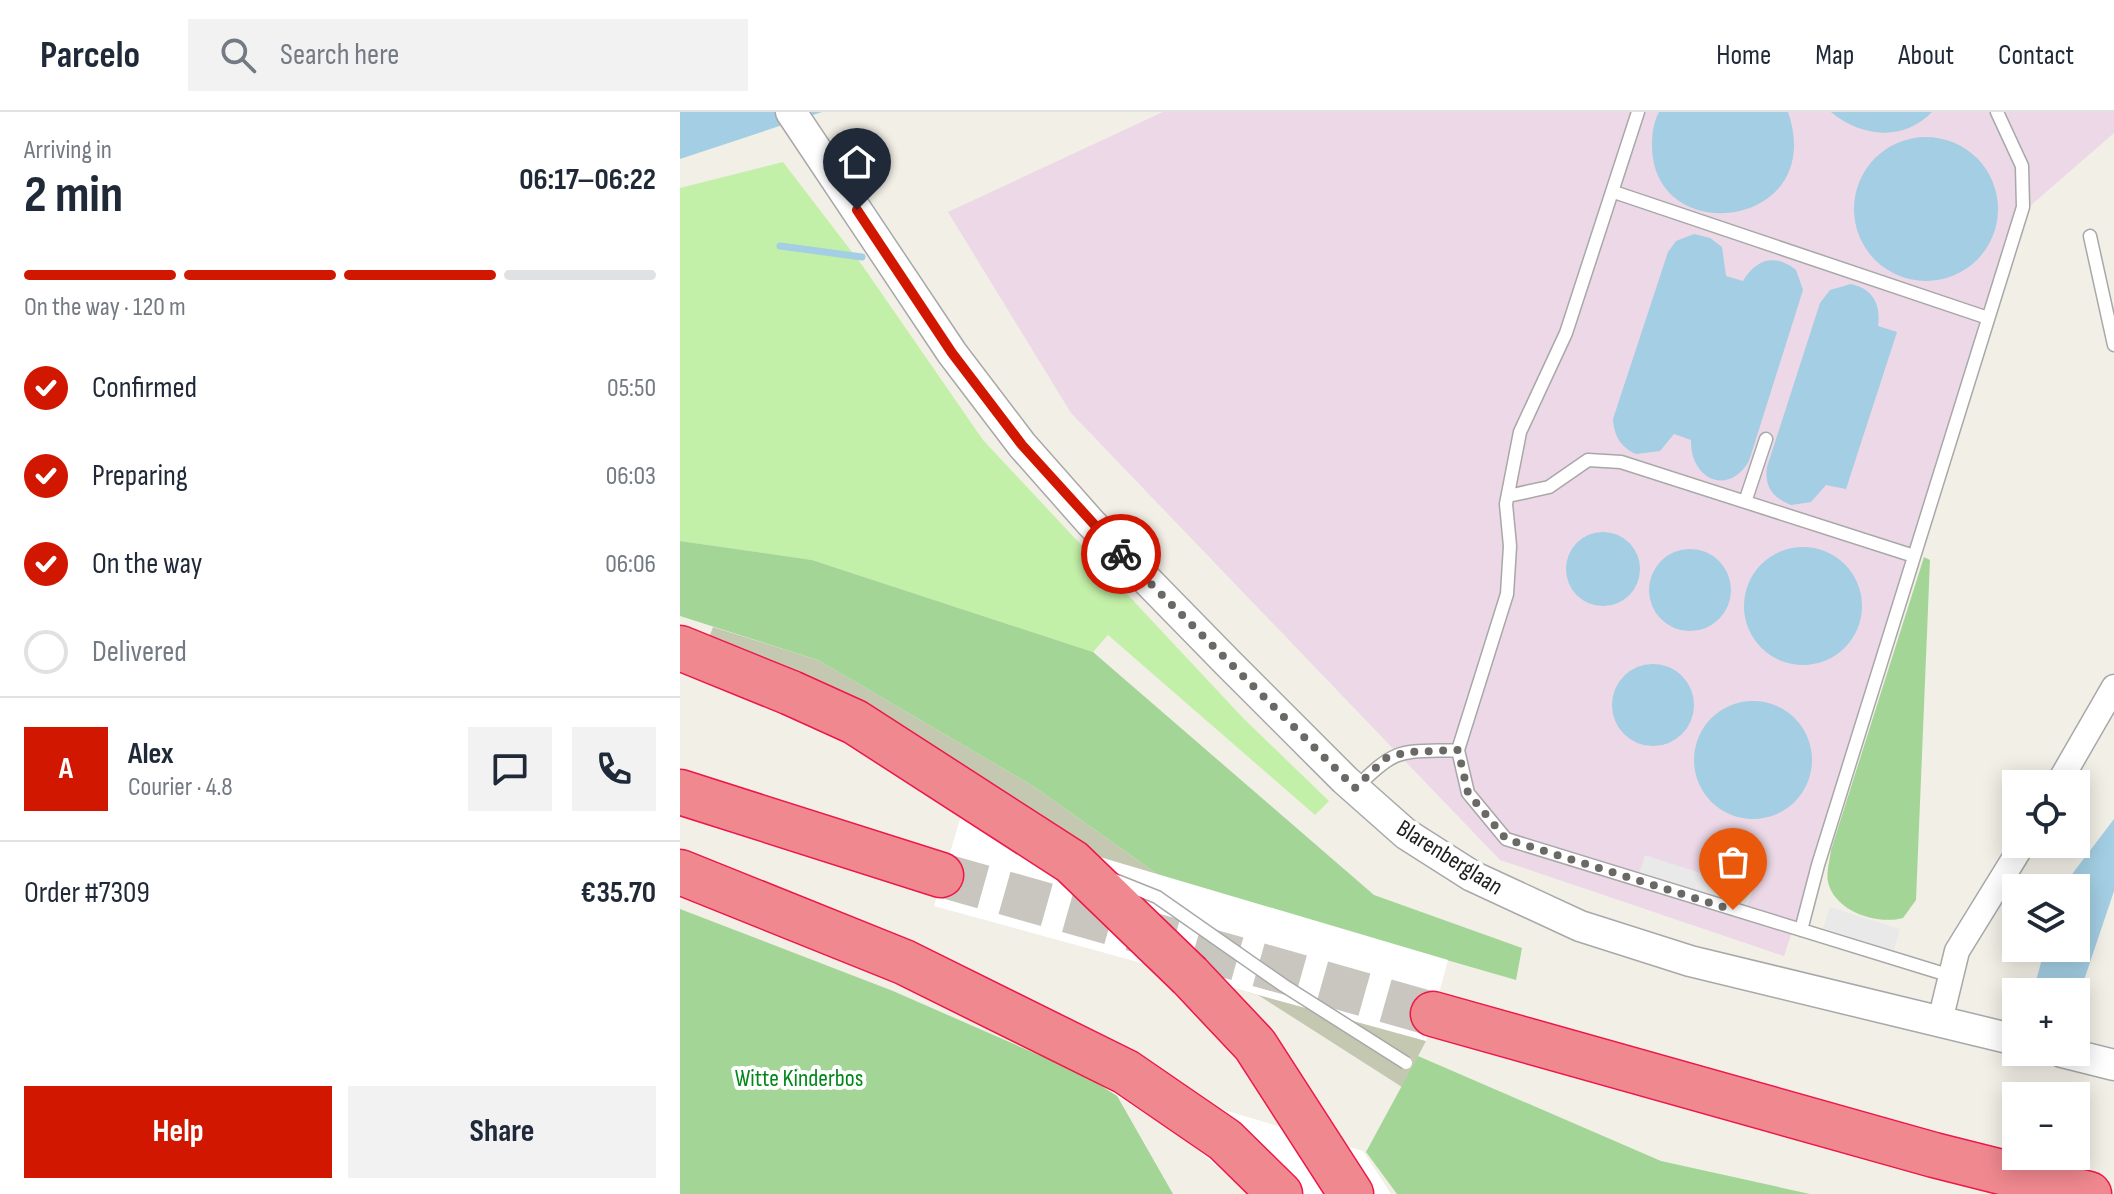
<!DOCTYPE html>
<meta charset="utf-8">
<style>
body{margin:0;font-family:"Sofia Sans Condensed",sans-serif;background:#f2f2f3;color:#1f2937;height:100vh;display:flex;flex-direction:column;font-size:30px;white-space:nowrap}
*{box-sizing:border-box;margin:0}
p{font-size:26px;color:#747a83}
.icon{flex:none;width:44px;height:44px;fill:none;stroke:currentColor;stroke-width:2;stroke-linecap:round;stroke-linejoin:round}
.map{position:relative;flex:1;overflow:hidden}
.drawer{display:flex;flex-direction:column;background:#fff;width:680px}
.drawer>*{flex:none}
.fabs{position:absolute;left:1322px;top:658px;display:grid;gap:16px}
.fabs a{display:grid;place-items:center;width:88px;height:88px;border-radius:0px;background:#fff;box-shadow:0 4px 20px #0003;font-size:40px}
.pin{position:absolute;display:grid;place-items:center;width:68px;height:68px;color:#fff;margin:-82px -34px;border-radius:50% 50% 50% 0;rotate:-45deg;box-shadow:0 0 8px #0007}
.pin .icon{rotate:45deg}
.courier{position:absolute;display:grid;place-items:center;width:80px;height:80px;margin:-40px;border:6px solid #d11700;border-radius:50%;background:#fff;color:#222;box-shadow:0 2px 10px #0007}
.headline em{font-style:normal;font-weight:700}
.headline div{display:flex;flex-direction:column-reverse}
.headline{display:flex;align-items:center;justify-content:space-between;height:136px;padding:0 24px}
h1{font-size:52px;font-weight:700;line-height:60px}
.bar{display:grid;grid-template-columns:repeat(4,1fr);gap:12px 8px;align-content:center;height:96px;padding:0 24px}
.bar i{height:10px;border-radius:6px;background:#e0e1e3}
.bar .selected{background:#d11700}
.bar p{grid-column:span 4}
.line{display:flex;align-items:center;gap:20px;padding:0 24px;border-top:2px solid #e0e1e3}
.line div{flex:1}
.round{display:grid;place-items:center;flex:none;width:84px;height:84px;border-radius:0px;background:#f2f2f3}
ol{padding:0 24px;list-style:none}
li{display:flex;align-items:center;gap:24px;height:88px}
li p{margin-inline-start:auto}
li .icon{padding:8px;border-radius:50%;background:#d11700;color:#fff;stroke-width:4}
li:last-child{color:#747a83}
li i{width:44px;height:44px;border:4px solid #e0e1e3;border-radius:50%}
.cta{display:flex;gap:16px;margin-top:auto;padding:16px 24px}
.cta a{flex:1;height:92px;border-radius:0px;background:#d11700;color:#fff;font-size:32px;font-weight:700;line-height:92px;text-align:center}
.cta a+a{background:#f2f2f3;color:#1f2937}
header{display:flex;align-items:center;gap:48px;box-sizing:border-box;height:112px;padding:0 40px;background:#fff;border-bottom:2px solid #e0e1e3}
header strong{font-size:38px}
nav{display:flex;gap:44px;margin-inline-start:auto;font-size:28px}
.search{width:560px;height:72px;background:#f2f2f3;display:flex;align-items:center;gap:20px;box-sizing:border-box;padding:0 28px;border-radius:0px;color:#747a83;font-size:30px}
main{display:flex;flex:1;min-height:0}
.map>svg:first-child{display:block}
.industrial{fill:#ecd8e6}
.construction{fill:#c5c8b1}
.grass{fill:#c3f0a8}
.forest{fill:#a3d597}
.parking{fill:#e9e9e9}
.water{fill:#a3cee3}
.pier{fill:#fff}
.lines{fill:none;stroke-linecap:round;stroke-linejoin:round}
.stream{stroke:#a3cee3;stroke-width:7}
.motorway-tunnel{stroke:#c8c6bf;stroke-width:44;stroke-dasharray:44 22;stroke-linecap:butt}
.service-casing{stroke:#a8a8a8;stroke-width:15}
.minor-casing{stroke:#a8a8a8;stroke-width:27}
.tertiary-casing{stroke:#a8a8a8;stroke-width:33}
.motorway-casing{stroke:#ed1748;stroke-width:47}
.service{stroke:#fff;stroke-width:12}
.minor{stroke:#fff;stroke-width:24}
.tertiary{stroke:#fff;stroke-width:30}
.motorway{stroke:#f0888f;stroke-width:44}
.service-bridge-casing{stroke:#a8a8a8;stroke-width:15;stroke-linecap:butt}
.motorway-bridge-casing{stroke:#ed1748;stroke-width:47;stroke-linecap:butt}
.service-bridge{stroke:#fff;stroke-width:12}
.motorway-bridge{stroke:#f0888f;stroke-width:44}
.done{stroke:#6a6966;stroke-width:8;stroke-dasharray:0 14.4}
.route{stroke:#d11700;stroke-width:10}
.labels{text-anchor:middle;stroke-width:8;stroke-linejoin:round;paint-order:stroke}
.street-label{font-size:24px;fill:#212121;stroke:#fff}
.park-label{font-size:24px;fill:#02871b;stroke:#fff}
</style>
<header>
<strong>Parcelo</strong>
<div class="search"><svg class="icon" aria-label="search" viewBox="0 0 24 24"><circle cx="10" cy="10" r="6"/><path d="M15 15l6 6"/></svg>Search here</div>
<nav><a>Home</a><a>Map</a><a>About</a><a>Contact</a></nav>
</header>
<main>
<section class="drawer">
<div class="headline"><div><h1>2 min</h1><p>Arriving in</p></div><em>06:17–06:22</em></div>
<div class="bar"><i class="selected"></i><i class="selected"></i><i class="selected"></i><i></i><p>On the way · 120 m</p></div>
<ol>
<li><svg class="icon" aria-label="check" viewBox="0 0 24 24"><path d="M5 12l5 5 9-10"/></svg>Confirmed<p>05:50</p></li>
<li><svg class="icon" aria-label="check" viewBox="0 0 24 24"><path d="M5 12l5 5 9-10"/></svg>Preparing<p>06:03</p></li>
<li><svg class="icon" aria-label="check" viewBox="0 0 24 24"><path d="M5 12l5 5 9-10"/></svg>On the way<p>06:06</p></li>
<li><i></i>Delivered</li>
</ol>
<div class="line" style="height:144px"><b class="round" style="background:#d11700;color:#fff">A</b><div><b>Alex</b><p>Courier · 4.8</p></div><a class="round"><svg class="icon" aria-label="chat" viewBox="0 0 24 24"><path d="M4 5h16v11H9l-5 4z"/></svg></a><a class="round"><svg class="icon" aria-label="phone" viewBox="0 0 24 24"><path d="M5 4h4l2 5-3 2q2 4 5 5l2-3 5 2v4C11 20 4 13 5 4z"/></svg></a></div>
<div class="line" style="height:104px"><div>Order #7309</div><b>€35.70</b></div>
<div class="cta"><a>Help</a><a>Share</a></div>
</section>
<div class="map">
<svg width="1434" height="1082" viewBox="0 0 1434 1082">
<rect width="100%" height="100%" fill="#f2efe6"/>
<!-- industrial -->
<path class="industrial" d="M483 0H1434V21L1351 93 1104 844 820 748 391 301 268 100Z"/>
<!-- construction -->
<path class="construction" d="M33 515 138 548 353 674 483 766 746 929 722 975 578 883 532 870 27 531Z"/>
<!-- grass -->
<path class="grass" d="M103 50 182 153 303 328 563 606 649 689 635 703 428 523 413 540 132 448 0 429V76Z"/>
<!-- forest -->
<path class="forest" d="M0 429 132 448 413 540 694 783 842 836 836 868 483 766 353 674 138 548 0 504Z
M1244 445 1250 448 1236 788 1223 806C1198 813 1155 800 1148 770 1146 761 1150 747 1151 738Z
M0 797 213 879 432 975 493 1082H0Z
M738 944 981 1049 1130 1082H717L686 1040Z"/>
<!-- parking -->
<path class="parking" d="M965 743 1073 778 1066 797 959 762Z
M1150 795 1220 817 1214 838 1143 816Z"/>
<!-- water -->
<path class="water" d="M0 0H142L0 47Z
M979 0H1108C1148 116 975 138 972 36 972 23 973 11 979 0Z
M1151 0H1252C1223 30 1181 25 1151 0Z
M1174 97a72 72 0 1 1 144 0a72 72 0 1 1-144 0Z
M1014 122 1030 126 1042 135 1046 164 1063 169C1076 147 1095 141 1116 158L1123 178 1069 349C1048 385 1010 367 1011 328L994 322 980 339 956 342C940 335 934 323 933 307L988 140 996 129Z
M1171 172C1193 177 1201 192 1198 214L1217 220 1166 377 1146 373 1131 390 1111 393C1093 386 1084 374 1087 355L1140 191 1150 178Z
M886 457a37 37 0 1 1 74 0a37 37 0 1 1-74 0Z
M1064 494a59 59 0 1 1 118 0a59 59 0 1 1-118 0Z
M969 478a41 41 0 1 1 82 0a41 41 0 1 1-82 0Z
M932 593a41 41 0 1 1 82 0a41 41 0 1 1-82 0Z
M1014 648a59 59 0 1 1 118 0a59 59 0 1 1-118 0Z
M1434 707V779L1396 892V880H1353L1365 836H1396V776L1383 774Z"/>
<!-- pier -->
<path class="pier" d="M281 704 768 848 746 929 254 794Z
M387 952 683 1039 711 1082H569L505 1027Z"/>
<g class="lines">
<!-- stream -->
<path class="stream" d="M100 134 182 145"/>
<!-- motorway-tunnel -->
<path class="motorway-tunnel" d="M261 763 753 902"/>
<!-- service casing -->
<g class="service-casing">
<path id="service" d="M934 80 1308 206
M1410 124 1434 233
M828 384 869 375 908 348 941 350 1234 444
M1066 387 1086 327
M778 638 788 681 826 727 1271 864
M676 676C717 634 721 640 778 638L827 482 830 434 826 392 840 320 886 221 958 0
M1121 818 1138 753 1343 95 1342 54 1317 0"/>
</g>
<!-- minor casing -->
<g class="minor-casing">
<path id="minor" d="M1378 672 1434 575
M1260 909 1277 839 1343 732"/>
</g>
<!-- tertiary casing -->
<g class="tertiary-casing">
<path id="tertiary" d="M111 0 272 241 342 333 411 411 548 551 665 668 726 722 792 764 900 814 1010 849 1336 928
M1382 940 1434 953"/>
</g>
<!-- motorway casing -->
<g class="motorway-casing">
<path id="motorway" d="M0 536 111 581
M0 680 261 763
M0 760 224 850 446 960 545 1028 600 1082
M510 864 575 933 671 1082
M753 902 1254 1043 1409 1082"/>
</g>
<!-- service -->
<use href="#service" class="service"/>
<!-- minor -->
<use href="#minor" class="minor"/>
<!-- tertiary -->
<use href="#tertiary" class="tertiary"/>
<!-- motorway -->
<use href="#motorway" class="motorway"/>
<!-- service-bridge casing -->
<g class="service-bridge-casing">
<path id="service-bridge" d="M432 767 477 785 603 873 726 951"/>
</g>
<!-- motorway-bridge casing -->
<g class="motorway-bridge-casing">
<path id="motorway-bridge" d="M111 581 175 610 392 750 510 864"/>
</g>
<!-- service-bridge -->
<use href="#service-bridge" class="service-bridge"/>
<!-- motorway-bridge -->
<use href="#motorway-bridge" class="motorway-bridge"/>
</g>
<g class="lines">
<!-- done -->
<path class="done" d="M441 442 675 676 706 646 728 640 778 638 788 681 826 727 1053 798"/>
<!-- route -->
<path class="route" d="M177 98 272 241 342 333 441 442"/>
</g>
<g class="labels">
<!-- street labels -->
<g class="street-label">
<text transform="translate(770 745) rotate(32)" y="8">Blarenberglaan</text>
</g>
<!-- park labels -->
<g class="park-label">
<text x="119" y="974">Witte Kinderbos</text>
</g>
</g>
</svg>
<div class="fabs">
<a><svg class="icon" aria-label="locate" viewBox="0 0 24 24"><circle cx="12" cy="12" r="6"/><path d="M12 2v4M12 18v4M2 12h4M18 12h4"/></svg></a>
<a><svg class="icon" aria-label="layers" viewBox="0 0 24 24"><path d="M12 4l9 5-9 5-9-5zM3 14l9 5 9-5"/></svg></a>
<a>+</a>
<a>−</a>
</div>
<div class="pin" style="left:1053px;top:798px;background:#ea580c"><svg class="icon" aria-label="bag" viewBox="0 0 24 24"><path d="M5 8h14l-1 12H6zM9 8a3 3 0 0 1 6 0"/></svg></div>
<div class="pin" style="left:177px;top:98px;background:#1f2937"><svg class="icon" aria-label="home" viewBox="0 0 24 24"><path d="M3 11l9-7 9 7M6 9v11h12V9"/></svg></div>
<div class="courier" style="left:441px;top:442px"><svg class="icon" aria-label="bike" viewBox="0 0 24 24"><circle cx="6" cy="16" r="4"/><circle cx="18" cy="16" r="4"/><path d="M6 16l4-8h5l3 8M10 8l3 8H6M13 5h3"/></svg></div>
</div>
</main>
